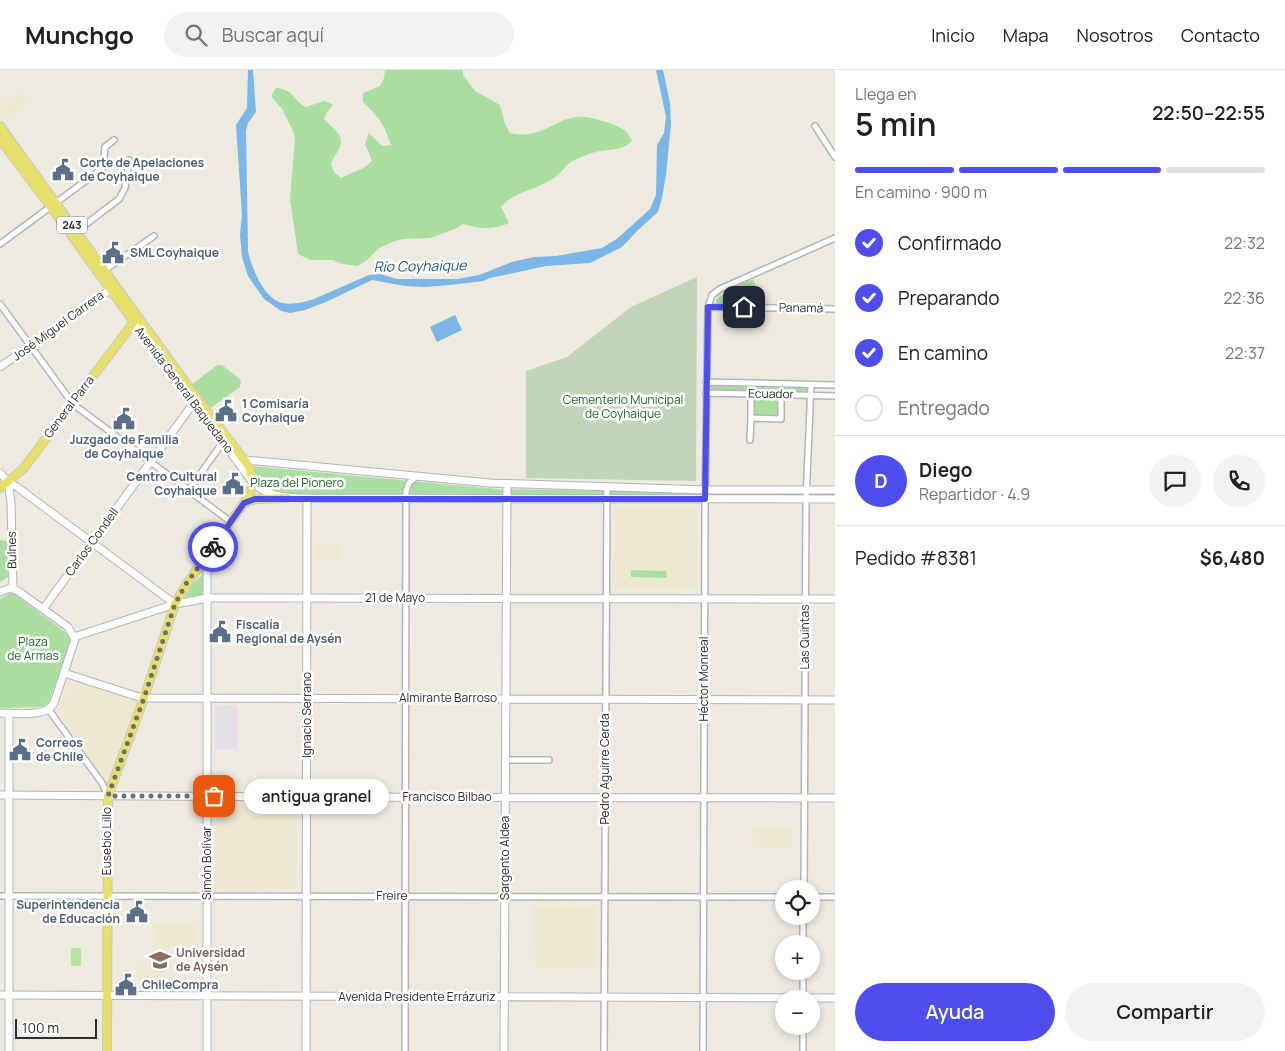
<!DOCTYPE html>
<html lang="es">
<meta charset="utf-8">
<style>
body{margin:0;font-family:Manrope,sans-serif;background:#f2f2f2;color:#202124;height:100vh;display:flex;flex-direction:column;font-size:19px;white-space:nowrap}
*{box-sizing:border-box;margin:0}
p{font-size:16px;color:#757577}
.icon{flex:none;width:28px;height:28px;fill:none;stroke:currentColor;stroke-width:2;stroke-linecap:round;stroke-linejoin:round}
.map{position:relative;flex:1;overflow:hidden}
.sheet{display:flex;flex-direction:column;background:#fff;width:450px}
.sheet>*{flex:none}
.fabs{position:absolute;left:775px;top:810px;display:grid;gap:10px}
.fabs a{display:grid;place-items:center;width:45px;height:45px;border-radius:50%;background:#fff;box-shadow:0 2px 8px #0003;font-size:25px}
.scale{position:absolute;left:15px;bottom:12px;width:82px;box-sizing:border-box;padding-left:5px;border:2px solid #2d2d2d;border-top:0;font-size:14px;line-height:18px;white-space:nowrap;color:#2d2d2d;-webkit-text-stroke:4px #fff;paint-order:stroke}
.pin{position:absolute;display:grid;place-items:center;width:42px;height:42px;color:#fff;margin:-21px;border-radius:10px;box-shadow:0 2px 8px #0006}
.courier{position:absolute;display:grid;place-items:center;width:50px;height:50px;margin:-25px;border:4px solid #4e4eed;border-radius:50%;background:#fff;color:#222;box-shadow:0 1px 6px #0007}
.bubble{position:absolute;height:35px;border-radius:18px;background:#fff;box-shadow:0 2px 8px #0003;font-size:16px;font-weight:600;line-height:35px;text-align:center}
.headline em{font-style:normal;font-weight:600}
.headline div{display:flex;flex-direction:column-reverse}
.headline{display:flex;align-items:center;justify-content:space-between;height:85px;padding:0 20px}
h1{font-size:32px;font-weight:600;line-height:38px}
.bar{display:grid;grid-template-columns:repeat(4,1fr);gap:8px 5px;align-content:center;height:60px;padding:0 20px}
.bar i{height:6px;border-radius:4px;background:#e0e0e0}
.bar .active{background:#4e4eed}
.bar p{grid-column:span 4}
.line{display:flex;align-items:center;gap:12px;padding:0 20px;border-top:1px solid #e0e0e0}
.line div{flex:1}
.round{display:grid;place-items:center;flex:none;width:52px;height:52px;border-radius:26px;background:#f2f2f2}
ol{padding:0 20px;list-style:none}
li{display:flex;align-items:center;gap:15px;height:55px}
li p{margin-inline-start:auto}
li .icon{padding:5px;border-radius:50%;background:#4e4eed;color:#fff;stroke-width:4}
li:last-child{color:#757577}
li i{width:28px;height:28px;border:2px solid #e0e0e0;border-radius:50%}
.primary-button{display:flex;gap:10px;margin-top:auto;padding:10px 20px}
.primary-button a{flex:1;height:58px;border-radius:30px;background:#4e4eed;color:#fff;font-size:20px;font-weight:600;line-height:58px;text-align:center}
.primary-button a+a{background:#f2f2f2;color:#202124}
header{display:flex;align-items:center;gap:30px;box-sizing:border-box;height:70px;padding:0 25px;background:#fff;border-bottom:1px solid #e0e0e0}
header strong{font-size:24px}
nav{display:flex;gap:28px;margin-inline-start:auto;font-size:18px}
.search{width:350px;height:45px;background:#f2f2f2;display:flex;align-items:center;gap:12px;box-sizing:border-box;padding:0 18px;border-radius:28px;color:#757577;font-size:19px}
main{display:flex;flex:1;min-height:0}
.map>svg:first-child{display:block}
.industrial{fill:#e3e0e6}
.education{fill:#ede9d1}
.green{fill:#abdfa1}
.cemetery{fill:#c1d5b9}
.pitch{fill:#bae59e}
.water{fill:#7cb6e6}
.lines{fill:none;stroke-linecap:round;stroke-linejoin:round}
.street-casing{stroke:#b4b4bf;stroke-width:8}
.secondary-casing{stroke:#b4b4bf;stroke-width:9}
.primary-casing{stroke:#c8c8c8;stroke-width:10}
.street{stroke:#fff;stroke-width:5}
.secondary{stroke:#fff;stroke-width:7}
.primary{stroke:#e7e16b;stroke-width:8}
.done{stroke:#706f6c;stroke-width:5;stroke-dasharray:0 9}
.route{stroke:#4e4eed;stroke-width:6}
.labels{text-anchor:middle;stroke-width:5;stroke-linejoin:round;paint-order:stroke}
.shield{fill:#fff;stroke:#6c6c6c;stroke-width:1}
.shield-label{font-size:11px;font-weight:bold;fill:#2d2d2d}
.service-label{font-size:12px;font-weight:bold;fill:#4e5e75;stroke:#fff;text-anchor:start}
.street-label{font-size:12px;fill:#2d2d2d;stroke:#fff}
.park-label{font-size:12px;fill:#226621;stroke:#fff}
.education-label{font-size:12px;font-weight:bold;fill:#785e54;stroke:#fff;text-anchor:start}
.water-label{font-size:14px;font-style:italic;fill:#185395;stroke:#fff}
</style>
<header>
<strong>Munchgo</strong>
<div class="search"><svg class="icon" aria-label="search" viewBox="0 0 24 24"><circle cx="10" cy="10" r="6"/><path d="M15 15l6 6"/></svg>Buscar aquí</div>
<nav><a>Inicio</a><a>Mapa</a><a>Nosotros</a><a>Contacto</a></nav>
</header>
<main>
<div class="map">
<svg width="835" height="981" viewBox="0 0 835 981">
<rect width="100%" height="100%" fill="#edeae0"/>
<!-- industrial -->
<path class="industrial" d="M237 635 238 679H215V636Z"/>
<!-- education -->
<path class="education" d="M17 22 29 32 6 53 0 44V36Z
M614 436H697V519H614Z
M340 475 341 489 316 490 315 476Z
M69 607 140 631 108 716 58 643Z
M216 735 297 736V819L215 821Z
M753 757H793V778H753Z
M533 836H597L598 898 535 899Z
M154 854H197V877H165V917H137V896H154Z"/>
<!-- green -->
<path class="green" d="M385 0H463V5L475 21 500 35 505 54 510 63C541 70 551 50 578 47 589 46 601 51 612 54 622 58 628 61 632 71 620 83 604 78 589 84 583 86 576 89 571 92 564 97 559 106 551 110 535 120 513 122 501 137L509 153C494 160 479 159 463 154L455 159 430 168 403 169 395 171 379 178 366 191 358 196 343 194 332 190H310L298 184 290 129 295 69 293 61 282 39 271 26 276 18C294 19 292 30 306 37L324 31 333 35 327 42 324 49C332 58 346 65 339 79 337 84 333 88 331 93L334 102 341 108 365 97 372 91 365 74 369 63 382 76 391 75C383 53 380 48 363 32V23L380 16 384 8Z
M753 209 763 234 716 233V230L725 222Z
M217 295H222L241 310 240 317 208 340 190 316Z
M710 314 805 317 808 320 805 323 711 320 709 318Z
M754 329 780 330V345L778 347 754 346Z
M250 396 496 419 692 422 695 424 595 426 497 424 314 426 280 424 258 413Z
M0 470 7 471 8 507 0 512Z
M631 500 666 501 667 508 631 507Z
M203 504 204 525 185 527 192 515Z
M10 523H13L69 565 70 573 49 632 43 637 0 638V529Z"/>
<!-- cemetery -->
<path class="cemetery" d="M697 207 696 411 526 408V301L567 287 631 237Z"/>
<!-- pitch -->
<path class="pitch" d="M71 878H81V896H71Z"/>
<!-- water -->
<path class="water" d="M248 0H253L256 42 248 53 246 61 248 181C251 196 263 226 279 232 289 236 305 232 314 229L369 205 380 204 397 209H457L479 205 512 192 534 187 556 186 602 178 618 168 650 139 656 125 657 75 664 63 666 47 656 0H663L670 33 671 54 666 105 662 128 658 142 637 161 622 177 590 193 546 196 490 208 483 211 450 215 424 217 405 216 372 210 326 232 305 240 290 243 281 241 264 229 248 206 242 187 240 165 242 145 236 55 247 38Z
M455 245 462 260 437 272 430 257Z"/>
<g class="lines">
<!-- street casing -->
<g class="street-casing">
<path id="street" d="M815 56 835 87
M77 161 119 129 125 118 129 90
M0 174 103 98 105 77 114 70
M105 200 154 166
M0 234 73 334 231 452
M708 237 835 239
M706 312 835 315
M706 323 835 326
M751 324V348L781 349V325
M750 370 751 348
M189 420 223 372
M49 640 102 713 108 726
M505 690H549
M804 819 806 429 811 315
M0 826 784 827
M811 827H835
M803 874V846
M803 929V901
M405 981 406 421 409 413 416 407
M604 981 607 418
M703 981 705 439 708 237 712 225 720 219 835 168
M803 981V956"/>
</g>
<!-- secondary casing -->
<g class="secondary-casing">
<path id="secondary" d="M134 252 254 414C270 427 287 428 307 428L835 429
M0 297 114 217
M245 390 490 413 706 420H835
M0 403 8 412 17 417 175 534
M8 412 11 432 13 518
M0 522 10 518 18 521 68 557 75 569 54 633C46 648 15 643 0 643
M43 539 190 338 198 331
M74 567 175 534 208 528 835 529
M64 603 139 627 144 628 835 630
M0 725 299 727 835 728
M0 925 835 928
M9 981V643
M207 981V485
M306 981 307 428
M504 981 507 414"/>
</g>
<!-- primary casing -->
<g class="primary-casing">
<path id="primary" d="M0 56 193 323 248 395 254 414 244 433 186 515 175 534 144 628 108 726 107 981
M0 69 51 137 134 252
M0 418 23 399 134 252
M244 433 255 429 287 428"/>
</g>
<!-- street -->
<use href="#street" class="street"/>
<!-- secondary -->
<use href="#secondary" class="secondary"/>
<!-- primary -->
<use href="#primary" class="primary"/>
</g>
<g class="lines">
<!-- done -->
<path class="done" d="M213 477 186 514 175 534 144 628 108 726H214"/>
<!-- route -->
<path class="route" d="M213 477 244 433 255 429H705L708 237H744"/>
</g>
<!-- icons -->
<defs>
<g id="civic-bare" transform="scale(1.725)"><path d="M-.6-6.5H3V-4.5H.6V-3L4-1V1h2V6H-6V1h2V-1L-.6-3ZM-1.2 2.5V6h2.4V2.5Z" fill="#5c6f8a" stroke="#fff" stroke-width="2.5" paint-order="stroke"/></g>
<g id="university-bare" transform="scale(1.725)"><path d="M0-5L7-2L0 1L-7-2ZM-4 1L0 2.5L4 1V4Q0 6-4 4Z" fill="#8d6e63" stroke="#fff" stroke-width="2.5" paint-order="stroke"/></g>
</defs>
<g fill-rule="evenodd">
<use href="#civic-bare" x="63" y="100"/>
<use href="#civic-bare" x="113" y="183"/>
<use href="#civic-bare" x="226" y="341"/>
<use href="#civic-bare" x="124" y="349"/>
<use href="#civic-bare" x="233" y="414"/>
<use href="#civic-bare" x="220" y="562"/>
<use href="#civic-bare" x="20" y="680"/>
<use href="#civic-bare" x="137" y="842"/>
<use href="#university-bare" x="160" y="890"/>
<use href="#civic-bare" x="126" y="915"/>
</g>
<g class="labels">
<!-- shield labels -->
<rect class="shield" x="57" y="146.5" width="30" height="17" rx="4"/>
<g class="shield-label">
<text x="72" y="159">243</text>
</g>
<!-- service labels -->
<g class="service-label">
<text x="80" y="97">Corte de Apelaciones<tspan x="80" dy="14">de Coyhaique</tspan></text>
<text x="130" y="187">SML Coyhaique</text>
<text x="242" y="338">1 Comisaría<tspan x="242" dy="14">Coyhaique</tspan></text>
<text x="124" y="374" text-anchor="middle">Juzgado de Familia<tspan x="124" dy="14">de Coyhaique</tspan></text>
<text x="217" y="411" text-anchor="end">Centro Cultural<tspan x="217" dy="14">Coyhaique</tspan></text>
<text x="236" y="559">Fiscalía<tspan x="236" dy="14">Regional de Aysén</tspan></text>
<text x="36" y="677">Correos<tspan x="36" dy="14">de Chile</tspan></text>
<text x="120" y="839" text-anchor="end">Superintendencia<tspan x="120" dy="14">de Educación</tspan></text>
<text x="142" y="919">ChileCompra</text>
</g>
<!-- street labels -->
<g class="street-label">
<text transform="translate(801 238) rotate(1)" y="4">Panamá</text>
<text transform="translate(58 256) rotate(-36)" y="4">José Miguel Carrera</text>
<text transform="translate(184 320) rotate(53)" y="4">Avenida General Baquedano</text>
<text transform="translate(771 324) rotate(1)" y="4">Ecuador</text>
<text transform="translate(69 337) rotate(-53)" y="4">General Parra</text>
<text transform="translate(92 472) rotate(-54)" y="4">Carlos Condell</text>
<text transform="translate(12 480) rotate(-91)" y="4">Bulnes</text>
<text x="395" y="532">21 de Mayo</text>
<text transform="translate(805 567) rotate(-90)" y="4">Las Quintas</text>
<text transform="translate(704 609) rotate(-90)" y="4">Héctor Monreal</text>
<text x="448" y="632">Almirante Barroso</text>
<text transform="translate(307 645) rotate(-90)" y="4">Ignacio Serrano</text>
<text transform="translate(605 699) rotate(-90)" y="4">Pedro Aguirre Cerda</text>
<text x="447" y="731">Francisco Bilbao</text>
<text transform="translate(107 771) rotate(-90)" y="4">Eusebio Lillo</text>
<text transform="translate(505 788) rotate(-90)" y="4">Sargento Aldea</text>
<text transform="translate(207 793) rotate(-90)" y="4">Simón Bolívar</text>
<text x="392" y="830">Freire</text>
<text x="417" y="931">Avenida Presidente Errázuriz</text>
</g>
<!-- park labels -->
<g class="park-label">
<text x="623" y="334">Cementerio Municipal<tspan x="623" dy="14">de Coyhaique</tspan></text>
<text x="297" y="417">Plaza del Pionero</text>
<text x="33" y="576">Plaza<tspan x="33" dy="14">de Armas</tspan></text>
</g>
<!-- education labels -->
<g class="education-label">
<text x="176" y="887">Universidad<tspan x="176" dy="14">de Aysén</tspan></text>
</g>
<!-- water labels -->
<g class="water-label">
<text transform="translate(420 196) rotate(-1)" y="5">Río Coyhaique</text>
</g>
</g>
</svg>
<div class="fabs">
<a><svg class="icon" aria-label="locate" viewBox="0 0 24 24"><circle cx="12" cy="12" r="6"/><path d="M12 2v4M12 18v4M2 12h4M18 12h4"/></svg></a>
<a>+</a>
<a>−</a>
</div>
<div class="scale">100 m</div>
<div class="pin" style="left:214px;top:726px;background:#ea580c"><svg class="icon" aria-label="bag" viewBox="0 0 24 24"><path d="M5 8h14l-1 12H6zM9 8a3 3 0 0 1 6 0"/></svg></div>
<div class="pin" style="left:744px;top:237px;background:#1f2937"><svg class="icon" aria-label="home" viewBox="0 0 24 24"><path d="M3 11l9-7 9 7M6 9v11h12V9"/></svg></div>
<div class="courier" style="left:213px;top:477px"><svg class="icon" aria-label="bike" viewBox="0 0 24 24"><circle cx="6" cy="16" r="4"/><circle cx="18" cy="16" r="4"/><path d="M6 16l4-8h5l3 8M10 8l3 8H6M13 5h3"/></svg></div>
<div class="bubble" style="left:244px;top:709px;width:145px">antigua granel</div>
</div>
<section class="sheet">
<div class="headline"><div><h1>5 min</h1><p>Llega en</p></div><em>22:50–22:55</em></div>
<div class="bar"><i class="active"></i><i class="active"></i><i class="active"></i><i></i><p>En camino · 900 m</p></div>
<ol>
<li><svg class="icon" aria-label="check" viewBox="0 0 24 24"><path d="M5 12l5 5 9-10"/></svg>Confirmado<p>22:32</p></li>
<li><svg class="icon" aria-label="check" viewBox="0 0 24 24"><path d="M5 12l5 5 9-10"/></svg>Preparando<p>22:36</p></li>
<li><svg class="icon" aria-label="check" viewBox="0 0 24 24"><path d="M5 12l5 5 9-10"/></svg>En camino<p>22:37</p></li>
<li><i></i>Entregado</li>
</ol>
<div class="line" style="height:90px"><b class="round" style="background:#4e4eed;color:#fff">D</b><div><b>Diego</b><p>Repartidor · 4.9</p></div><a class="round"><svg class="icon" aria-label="chat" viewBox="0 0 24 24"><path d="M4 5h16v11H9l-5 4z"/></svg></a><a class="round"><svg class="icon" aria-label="phone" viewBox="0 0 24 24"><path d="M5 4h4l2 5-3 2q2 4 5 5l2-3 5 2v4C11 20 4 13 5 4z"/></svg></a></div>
<div class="line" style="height:65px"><div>Pedido #8381</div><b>$6,480</b></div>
<div class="primary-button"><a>Ayuda</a><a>Compartir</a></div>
</section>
</main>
